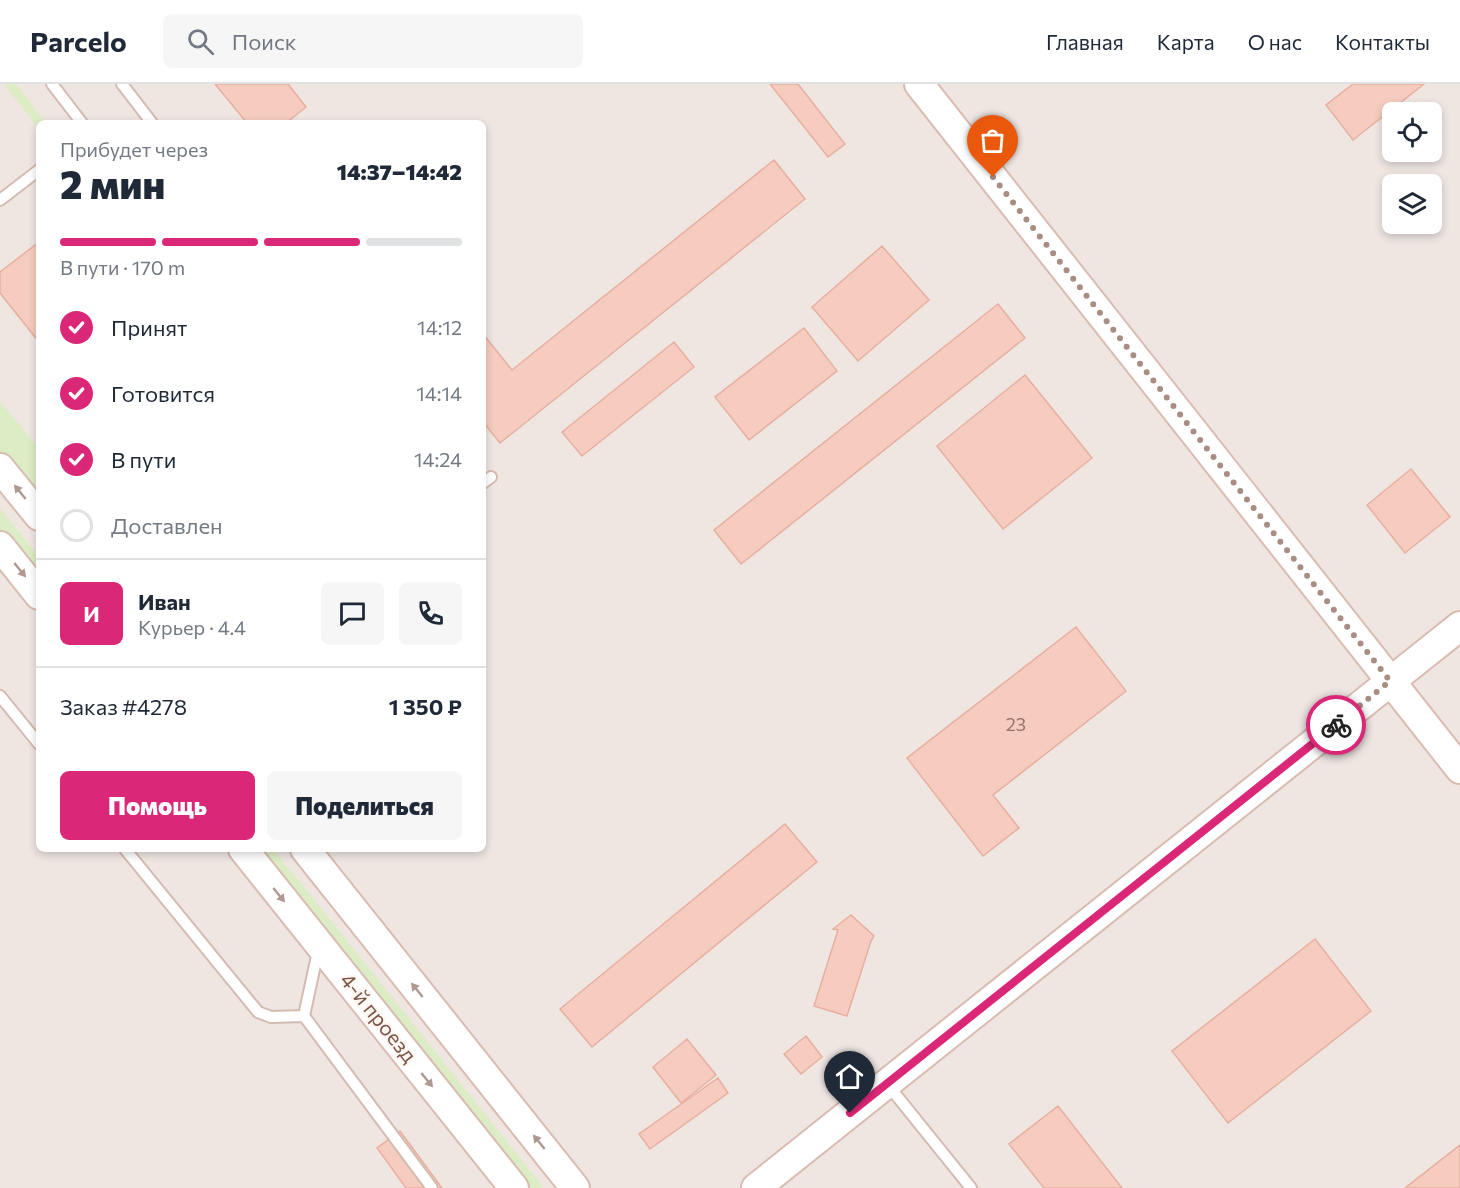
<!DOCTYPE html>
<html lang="ru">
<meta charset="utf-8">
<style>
body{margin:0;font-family:Commissioner,sans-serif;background:#f6f6f7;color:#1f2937;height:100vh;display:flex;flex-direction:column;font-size:22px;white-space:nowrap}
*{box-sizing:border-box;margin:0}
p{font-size:20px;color:#747a83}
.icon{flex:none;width:33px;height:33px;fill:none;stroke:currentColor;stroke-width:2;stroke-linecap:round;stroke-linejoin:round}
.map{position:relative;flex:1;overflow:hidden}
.sheet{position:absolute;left:36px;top:36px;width:450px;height:732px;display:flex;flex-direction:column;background:#fff;border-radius:9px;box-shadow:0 3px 9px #0003}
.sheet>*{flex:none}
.buttons{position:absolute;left:1382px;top:18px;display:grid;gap:12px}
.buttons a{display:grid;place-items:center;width:60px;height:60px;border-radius:9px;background:#fff;box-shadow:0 3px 9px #0003;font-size:30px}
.pin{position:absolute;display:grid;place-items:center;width:51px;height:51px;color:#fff;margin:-62px -26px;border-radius:50% 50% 50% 0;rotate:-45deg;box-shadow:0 0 6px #0007}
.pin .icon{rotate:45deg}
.courier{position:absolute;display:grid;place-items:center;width:60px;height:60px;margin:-30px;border:4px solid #db2777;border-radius:50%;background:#fff;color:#222;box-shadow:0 2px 8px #0007}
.summary em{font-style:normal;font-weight:800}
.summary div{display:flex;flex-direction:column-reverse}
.summary{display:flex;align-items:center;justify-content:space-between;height:102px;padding:0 24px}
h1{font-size:39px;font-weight:800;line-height:45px}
.bar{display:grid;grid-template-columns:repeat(4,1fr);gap:9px 6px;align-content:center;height:72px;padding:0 24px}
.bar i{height:8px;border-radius:4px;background:#e0e1e3}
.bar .on{background:#db2777}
.bar p{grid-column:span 4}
.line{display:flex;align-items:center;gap:15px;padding:0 24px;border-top:2px solid #e0e1e3}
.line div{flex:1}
.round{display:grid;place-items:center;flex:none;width:63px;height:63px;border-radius:9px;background:#f6f6f7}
ol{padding:0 24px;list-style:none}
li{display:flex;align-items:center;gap:18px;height:66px}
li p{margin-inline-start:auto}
li .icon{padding:6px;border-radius:50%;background:#db2777;color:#fff;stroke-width:4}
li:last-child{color:#747a83}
li i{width:33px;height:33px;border:3px solid #e0e1e3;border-radius:50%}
.button{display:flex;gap:12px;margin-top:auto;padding:12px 24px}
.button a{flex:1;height:69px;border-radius:9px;background:#db2777;color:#fff;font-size:24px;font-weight:800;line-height:69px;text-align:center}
.button a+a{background:#f6f6f7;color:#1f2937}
header{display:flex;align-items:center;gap:36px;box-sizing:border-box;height:84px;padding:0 30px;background:#fff;border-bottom:2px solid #e0e1e3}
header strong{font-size:28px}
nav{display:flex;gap:33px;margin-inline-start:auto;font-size:21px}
.search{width:420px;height:54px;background:#f6f6f7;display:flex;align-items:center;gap:15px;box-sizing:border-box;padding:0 21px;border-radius:9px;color:#747a83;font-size:22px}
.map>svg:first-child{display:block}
.industrial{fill:#efe6e2;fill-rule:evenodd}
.green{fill:#dcedc6}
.building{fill:#f5ccbf;stroke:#e8af9f;stroke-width:1.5}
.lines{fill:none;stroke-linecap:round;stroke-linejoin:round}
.lane-casing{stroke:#d4bbb0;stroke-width:14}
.secondary-casing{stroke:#d9bbb0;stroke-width:32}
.lane{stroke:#fff;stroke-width:10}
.secondary{stroke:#fff;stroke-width:28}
.oneway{fill:#b09892}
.done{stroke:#a98c82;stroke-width:6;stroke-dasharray:0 10.8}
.route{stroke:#db2777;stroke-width:8}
.labels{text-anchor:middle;stroke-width:5;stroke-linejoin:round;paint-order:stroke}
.number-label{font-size:18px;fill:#9a7267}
.street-label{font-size:21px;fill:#7b544a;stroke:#fff7f1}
</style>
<header>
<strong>Parcelo</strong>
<div class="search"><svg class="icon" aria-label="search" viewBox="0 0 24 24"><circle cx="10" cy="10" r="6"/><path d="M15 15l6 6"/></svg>Поиск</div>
<nav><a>Главная</a><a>Карта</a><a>О нас</a><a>Контакты</a></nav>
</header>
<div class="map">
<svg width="1460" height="1104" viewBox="0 0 1460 1104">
<rect width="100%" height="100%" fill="#fef3ea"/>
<!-- industrial -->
<path class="industrial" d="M0 0H1460V1104H0ZM1392 28H1431V68H1392ZM39 39H483V765H39ZM1392 100H1431V140H1392Z"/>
<!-- green -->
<path class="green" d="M4 0H16L46 39H39V45Z
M0 317 39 365V426L0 377Z
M0 424 39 473V502L0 453Z
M255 765H272L300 798 544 1104H520Z"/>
<!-- building -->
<path class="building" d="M215 0H288L306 23 286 39H247Z
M770 0H798L845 60 828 73Z
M1353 0H1424L1353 56 1326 21Z
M774 76 805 115 500 359 483 338V250L512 286Z
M39 158V258L0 209V188Z
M882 162 929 216 858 277 812 223Z
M998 220 1025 254 741 480 714 446Z
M804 244 837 287 749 356 715 313Z
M674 258 694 283 582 372 562 348Z
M1025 291 1092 374 1003 445 937 362Z
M1411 385 1450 433 1405 469 1367 421Z
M1076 543 1126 607 993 711 1019 744 983 772 907 674Z
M785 740 817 778 592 963 560 925Z
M851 831 874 852 871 857 847 932 814 922 838 846 833 845Z
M1315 855 1371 927 1228 1039 1172 967Z
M806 952 822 973 801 990 784 970Z
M687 955 716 991 681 1019 653 983Z
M718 994 728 1009 650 1065 639 1050Z
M1058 1022 1122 1104H1044L1009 1060Z
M400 1047 442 1104H406L377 1064Z
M1460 1061V1104H1405Z"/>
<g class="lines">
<!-- lane casing -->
<g class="lane-casing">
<path id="lane" d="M52 0 82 39
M122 0 152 39
M0 116 39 86
M483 399 491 393
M0 612 39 660
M125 765 258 928 271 933 304 932
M318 867 304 932 432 1104
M888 1001 971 1104"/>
</g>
<!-- secondary casing -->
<g class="secondary-casing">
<path id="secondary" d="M919 0 1460 685
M0 384 39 432
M0 462 39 511
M243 765 514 1104
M305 765 575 1104
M756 1104 1460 542"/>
</g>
<!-- lane -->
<use href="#lane" class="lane"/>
<!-- secondary -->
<use href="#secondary" class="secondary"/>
</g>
<!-- one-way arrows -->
<defs><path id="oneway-solid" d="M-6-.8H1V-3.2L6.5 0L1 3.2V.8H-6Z" transform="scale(1.5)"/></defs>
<g class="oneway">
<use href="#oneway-solid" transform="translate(20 408) rotate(-129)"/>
<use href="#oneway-solid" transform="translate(20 486) rotate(51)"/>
<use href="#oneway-solid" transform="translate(279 811) rotate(51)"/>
<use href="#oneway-solid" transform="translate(417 906) rotate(-129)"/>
<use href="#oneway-solid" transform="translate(427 996) rotate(51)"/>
<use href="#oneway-solid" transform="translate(539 1058) rotate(-129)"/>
</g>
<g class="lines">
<!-- done -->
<path class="done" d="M993 93 1390 597 1336 641"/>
<!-- route -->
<path class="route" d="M850 1029 1336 641"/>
</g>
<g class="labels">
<!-- number labels -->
<g class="number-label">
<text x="1016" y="647">23</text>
</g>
<!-- street labels -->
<g class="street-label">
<text transform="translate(378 934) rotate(51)" y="7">4-й проезд</text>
</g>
</g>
</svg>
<div class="buttons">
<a><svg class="icon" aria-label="locate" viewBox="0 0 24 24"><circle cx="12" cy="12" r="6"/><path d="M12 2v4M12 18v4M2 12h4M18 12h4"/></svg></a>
<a><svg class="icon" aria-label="layers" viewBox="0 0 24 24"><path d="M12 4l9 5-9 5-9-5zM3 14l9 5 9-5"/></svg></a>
</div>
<div class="pin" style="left:993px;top:93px;background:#ea580c"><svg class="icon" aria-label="bag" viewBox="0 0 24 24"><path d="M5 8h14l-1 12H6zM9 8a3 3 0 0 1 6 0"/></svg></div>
<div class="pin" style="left:850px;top:1029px;background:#1f2937"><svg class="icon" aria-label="home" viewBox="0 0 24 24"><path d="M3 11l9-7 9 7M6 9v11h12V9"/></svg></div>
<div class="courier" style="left:1336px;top:641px"><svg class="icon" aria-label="bike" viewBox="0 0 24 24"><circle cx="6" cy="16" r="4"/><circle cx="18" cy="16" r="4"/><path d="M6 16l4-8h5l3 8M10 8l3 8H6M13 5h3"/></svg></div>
<section class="sheet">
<div class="summary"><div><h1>2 мин</h1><p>Прибудет через</p></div><em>14:37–14:42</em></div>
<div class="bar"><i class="on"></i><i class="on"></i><i class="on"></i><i></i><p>В пути · 170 m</p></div>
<ol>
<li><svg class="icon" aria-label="check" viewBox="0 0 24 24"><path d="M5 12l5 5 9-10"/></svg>Принят<p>14:12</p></li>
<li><svg class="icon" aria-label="check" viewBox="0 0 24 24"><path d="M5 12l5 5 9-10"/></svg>Готовится<p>14:14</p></li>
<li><svg class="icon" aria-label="check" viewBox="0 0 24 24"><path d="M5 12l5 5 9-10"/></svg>В пути<p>14:24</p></li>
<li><i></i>Доставлен</li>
</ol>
<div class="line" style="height:108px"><b class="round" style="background:#db2777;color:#fff">И</b><div><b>Иван</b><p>Курьер · 4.4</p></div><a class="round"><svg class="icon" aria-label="chat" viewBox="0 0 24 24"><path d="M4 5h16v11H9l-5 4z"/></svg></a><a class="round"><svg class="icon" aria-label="phone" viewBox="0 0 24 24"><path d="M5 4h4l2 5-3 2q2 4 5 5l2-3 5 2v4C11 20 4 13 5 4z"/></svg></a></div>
<div class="line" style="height:78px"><div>Заказ #4278</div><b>1 350 ₽</b></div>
<div class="button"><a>Помощь</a><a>Поделиться</a></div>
</section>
</div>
